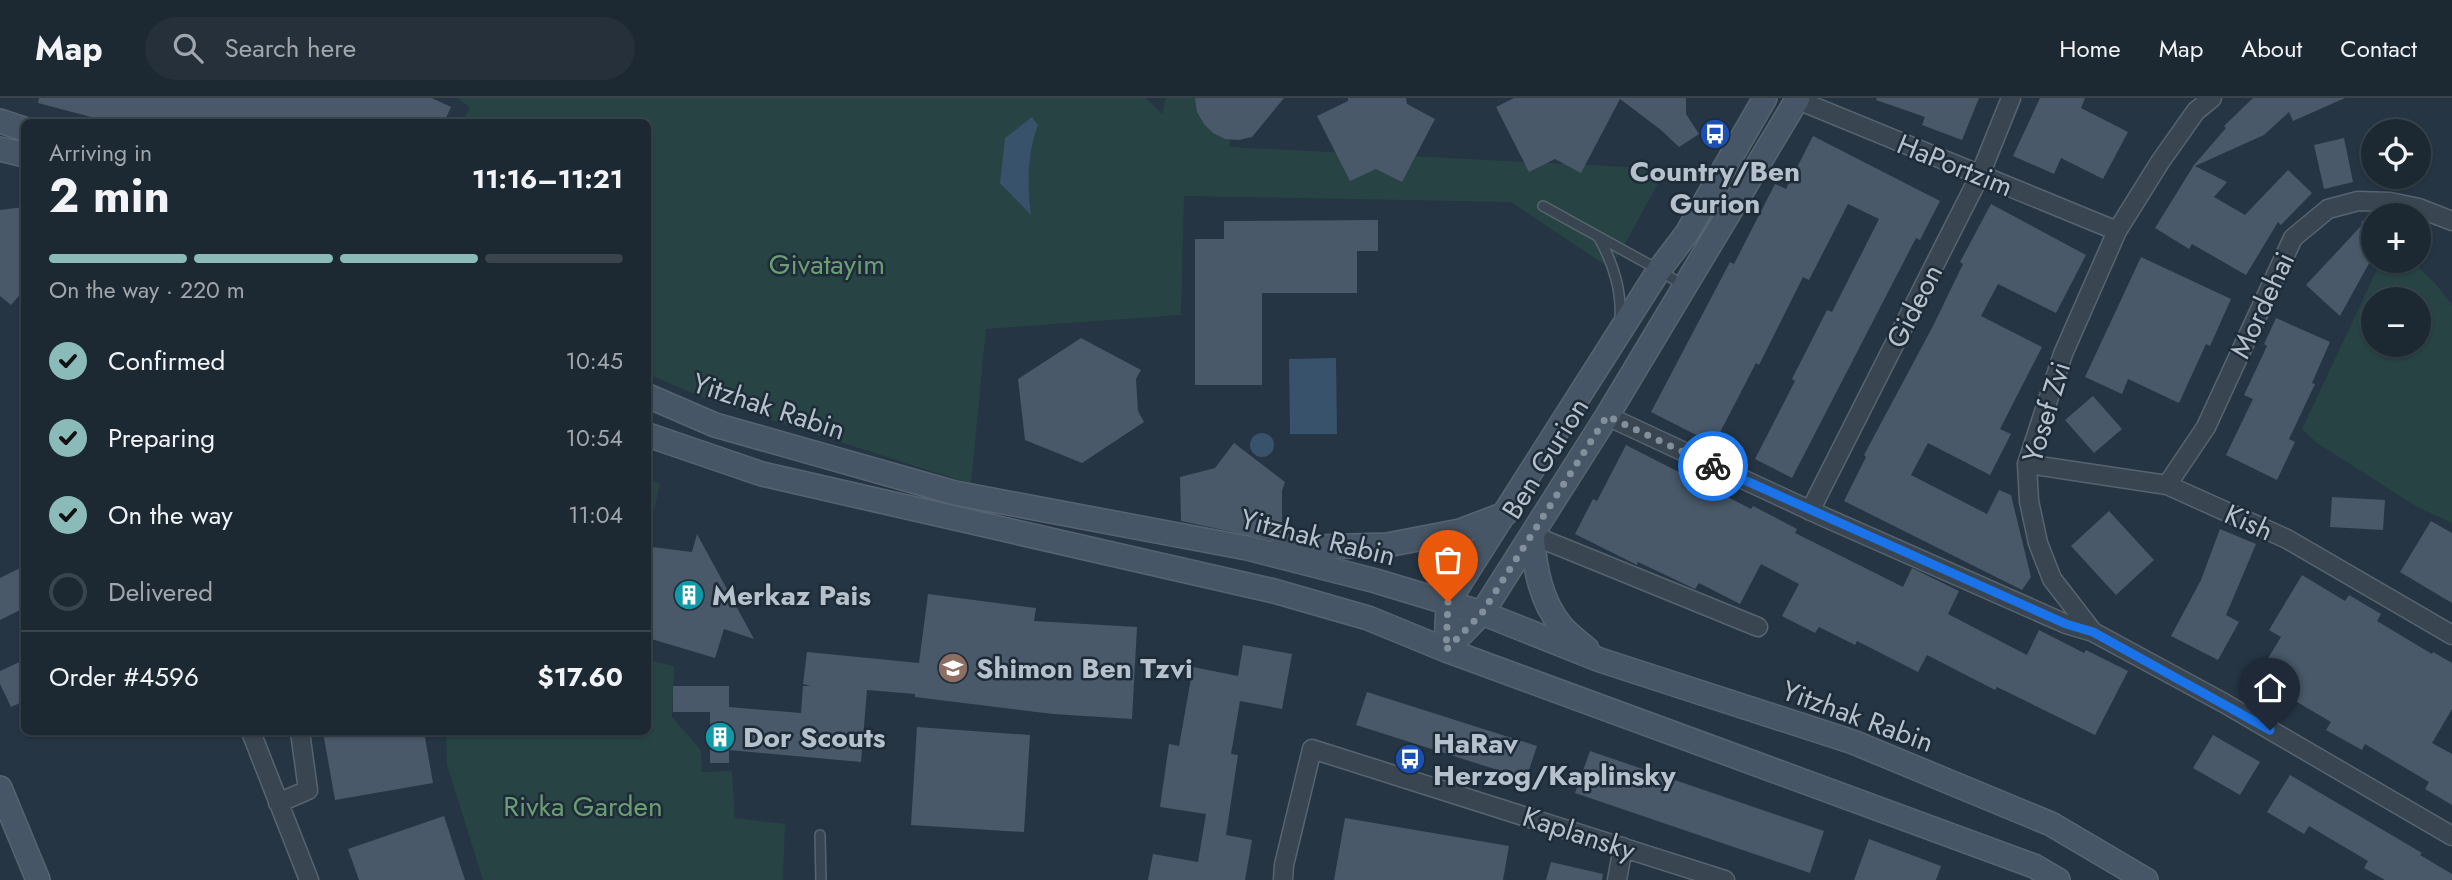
<!DOCTYPE html>
<meta charset="utf-8">
<style>
body{margin:0;font-family:Jost,sans-serif;background:#25303a;color:#f1f3f6;height:100vh;display:flex;flex-direction:column;font-size:26px;white-space:nowrap}
*{box-sizing:border-box;margin:0}
p{font-size:23px;color:#a0a6ac}
.icon{flex:none;width:38px;height:38px;fill:none;stroke:currentColor;stroke-width:2;stroke-linecap:round;stroke-linejoin:round}
.map{position:relative;flex:1;overflow:hidden}
.side{position:absolute;left:21px;top:21px;width:630px;height:616px;display:flex;flex-direction:column;background:#1c2832;border-radius:10px;box-shadow:0 2px 5px #0004,0 0 0 2px #3a444d}
.side>*{flex:none}
.buttons{position:absolute;left:2361px;top:21px;display:grid;gap:14px}
.buttons a{display:grid;place-items:center;width:70px;height:70px;border-radius:50%;background:#1c2832;box-shadow:0 2px 5px #0004,0 0 0 2px #3a444d;font-size:35px}
.pin{position:absolute;display:grid;place-items:center;width:60px;height:60px;color:#fff;margin:-72px -30px;border-radius:50% 50% 50% 0;rotate:-45deg;box-shadow:0 0 7px #0007}
.pin .icon{rotate:45deg}
.courier{position:absolute;display:grid;place-items:center;width:70px;height:70px;margin:-35px;border:5px solid #1a73e8;border-radius:50%;background:#fff;color:#222;box-shadow:0 2px 9px #0007}
.headline em{font-style:normal;font-weight:700}
.headline div{display:flex;flex-direction:column-reverse}
.headline{display:flex;align-items:center;justify-content:space-between;height:119px;padding:0 28px}
h1{font-size:46px;font-weight:700;line-height:52px}
.bar{display:grid;grid-template-columns:repeat(4,1fr);gap:10px 7px;align-content:center;height:84px;padding:0 28px}
.bar i{height:9px;border-radius:5px;background:#3a444d}
.bar .on{background:#8bbbb9}
.bar p{grid-column:span 4}
.line{display:flex;align-items:center;gap:18px;padding:0 28px;border-top:2px solid #3a444d}
.line div{flex:1}
ol{padding:0 28px;list-style:none}
li{display:flex;align-items:center;gap:21px;height:77px}
li p{margin-inline-start:auto}
li .icon{padding:7px;border-radius:50%;background:#8bbbb9;color:#111;stroke-width:4}
li:last-child{color:#a0a6ac}
li i{width:38px;height:38px;border:4px solid #3a444d;border-radius:50%}
header{display:flex;align-items:center;gap:42px;box-sizing:border-box;height:98px;padding:0 35px;background:#1c2832;border-bottom:2px solid #3a444d}
header strong{font-size:33px}
nav{display:flex;gap:38px;margin-inline-start:auto;font-size:24px}
.search{width:490px;height:63px;background:#25303a;display:flex;align-items:center;gap:18px;box-sizing:border-box;padding:0 24px;border-radius:38px;color:#a0a6ac;font-size:26px}
.map>svg:first-child{display:block}
.green{fill:#274344;fill-rule:evenodd}
.water{fill:#38526b}
.building{fill:#495969}
.lines{fill:none;stroke-linecap:round;stroke-linejoin:round}
.lane-casing{stroke:#576470;stroke-width:12}
.street-casing{stroke:#576470;stroke-width:21}
.secondary-casing{stroke:#576470;stroke-width:26}
.lane{stroke:#394652;stroke-width:9}
.street{stroke:#394652;stroke-width:18}
.secondary{stroke:#475666;stroke-width:23}
.done{stroke:#83909c;stroke-width:7;stroke-dasharray:0 12.6}
.route{stroke:#1a73e8;stroke-width:9}
.labels{text-anchor:middle;stroke-width:5;stroke-linejoin:round;paint-order:stroke}
.street-label{font-size:28px;fill:#b6c1cc;stroke:#1e2b38}
.poi-label{font-size:28px;font-weight:bold;fill:#b6c1cc;stroke:#1e2b38;text-anchor:start}
.park-label{font-size:28px;fill:#6c9e73;stroke:#1e2b38}
</style>
<header>
<strong>Map</strong>
<div class="search"><svg class="icon" aria-label="search" viewBox="0 0 24 24"><circle cx="10" cy="10" r="6"/><path d="M15 15l6 6"/></svg>Search here</div>
<nav><a>Home</a><a>Map</a><a>About</a><a>Contact</a></nav>
</header>
<div class="map">
<svg width="2452" height="782" viewBox="0 0 2452 782">
<rect width="100%" height="100%" fill="#253543"/>
<!-- green -->
<path class="green" d="M458 0H1146L1162 16 1166 0H1239L1229 49 1666 71 1611 171 1511 104 1184 98 1181 217 986 231 971 386 706 301 648 276V24H462L470 10Z
M2381 163H2412L2435 185 2452 207V425L2417 409 2317 345 2302 331ZM2373 201H2418V247H2373Z
M648 380 660 386 648 437Z
M648 562 674 568 672 619 701 652 702 674 732 673 735 720 785 726 783 782H483L447 667 446 634H648Z"/>
<!-- water -->
<path class="water" d="M1032 19 1038 27C1027 56 1027 87 1031 117L1000 85 1005 40Z
M1336 260 1337 336H1290L1289 261Z
M1250 347a12 12 0 1 1 24 0a12 12 0 1 1-24 0Z"/>
<!-- building -->
<path class="building" d="M39 0H432L451 9 444 24H110L38 5Z
M1195 0H1284L1252 39 1239 42 1225 41 1213 35 1204 26 1197 14Z
M1348 0H1406L1407 6 1435 21 1402 84 1376 71 1350 83 1317 18 1348 3Z
M1514 0H1686V16L1699 36 1679 49 1661 32 1620 1 1581 75 1555 61 1529 74 1496 9Z
M1877 0H1979L1962 42 1922 27 1925 19 1876 2Z
M2040 0H2085L2081 10 2128 34 2103 81 2061 60 2054 76 2013 58Z
M2253 0H2345L2293 23 2289 14 2264 37 2195 68 2227 84 2214 99 2245 117 2288 72 2312 95 2281 127 2278 124 2246 177 2192 146 2189 151 2155 130 2194 67 2226 30 2224 28Z
M1813 38 1940 103 1920 142 1916 140 1792 380 1755 361 1795 283 1792 281 1827 212 1832 214 1879 121 1848 106 1809 182 1803 179 1759 267 1756 265 1714 346 1651 314 1730 164 1734 166 1775 86 1786 91Z
M2344 40 2353 84 2324 91 2314 47Z
M1991 106 2086 157 2056 215 1998 186 1981 218 2042 249 2000 331 2011 336 1990 377 1928 345 1911 377 1987 416 1999 392 2011 397 2031 479 2022 492 1844 403 1866 359 1864 357 1933 228 1963 166 1960 164Z
M24 109V192L11 207 0 198V112Z
M1378 122V153H1357V195H1262V287H1195V141H1224V123Z
M2362 122 2373 142V158L2340 218 2306 187 2361 128Z
M2141 159 2231 201 2210 248 2206 246 2179 305 2128 281 2122 296 2085 279Z
M2276 220 2330 244 2312 285 2315 286 2289 341 2295 344 2277 382 2226 357 2253 301 2244 297 2267 248 2264 246Z
M1081 240 1141 272 1136 281 1138 313 1144 324 1082 365 1025 342 1018 281Z
M2093 298 2122 331 2094 355 2065 322Z
M1234 345 1285 384 1282 393V436L1270 442 1181 423 1180 379 1215 370Z
M1626 347 1751 411 1753 408 1797 431 1795 435 1903 489 1912 470 1959 493 1948 516 2027 557 2039 532 2084 555 2086 552 2128 573 2095 637 1997 589 1995 592 1927 557 1918 574 1857 543 1855 547 1819 529 1815 535 1782 518 1799 486 1761 466 1740 506 1699 485 1695 491 1638 464 1637 467 1575 436 1593 401 1597 403Z
M2332 399 2385 402 2383 432 2330 429Z
M2109 413 2154 462 2116 497 2071 448Z
M2431 423 2452 435V505L2400 474Z
M2220 431 2256 446 2226 517 2239 524 2218 562 2171 538 2201 482Z
M697 436 754 541 724 531 715 560 648 540V463L652 449 692 454Z
M24 468V510L0 522V480Z
M2302 477 2345 503 2349 497 2381 516 2377 523 2432 556 2433 554 2452 565V611L2432 645 2452 656V707L2425 691 2429 684 2365 646 2362 652 2326 632 2331 624 2256 580 2281 539 2269 532Z
M928 496 1036 510 1034 523 1137 529 1132 621 1053 616 915 599V596L867 592 861 664 729 652V665H710V614H673V588H729V609L801 615 803 588H811L803 586 807 554 919 565Z
M1243 547 1292 556 1282 611 1240 603 1231 656 1238 657 1226 737 1252 742 1245 782H1148L1153 756 1198 764 1206 716 1160 709 1169 646 1179 648 1193 569 1238 578Z
M24 562V603L11 609 0 586V573Z
M1367 594 1537 648 1526 681 1356 627Z
M917 629 1030 637 1024 734 911 727Z
M323 634H424L433 685 335 702Z
M2213 637 2260 664 2240 697 2193 670Z
M1590 653 1824 733 1810 775 1575 695Z
M2290 677 2422 755 2420 757 2452 776V782H2385L2364 770 2368 763 2309 728 2304 736 2267 714Z
M444 718 465 782H359L348 751Z
M1345 720 1509 748 1503 782H1334Z
M1869 741 1941 768 1936 782H1854Z
M1551 764 1603 776 1602 782H1546Z"/>
<g class="lines">
<!-- lane casing -->
<g class="lane-casing">
<path id="lane" d="M1543 108 1659 172 1684 188
M1599 140C1614 167 1622 193 1620 224
M820 737 821 782"/>
</g>
<!-- street casing -->
<g class="street-casing">
<path id="street" d="M1793 0 2117 133
M2212 0 2196 13 2160 64 2117 133 2063 256 2027 366 2029 403 2038 445 2052 481 2093 534 2224 605 2452 738
M1607 318 1822 418 2066 526 2093 534
M2027 366 2167 387 2287 441 2452 537
M2167 387 2206 329 2293 140 2328 111 2358 103 2390 104 2419 110 2452 123
M1810 413 1980 77 2011 0
M1532 437 1758 529
M251 634 309 782
M278 705 308 692 300 634
M1283 782 1284 767 1312 651 1725 782
M1617 782 1623 749"/>
</g>
<!-- secondary casing -->
<g class="secondary-casing">
<path id="secondary" d="M0 23 24 31
M0 51 24 57
M648 298 715 327 955 395 1247 450 1376 483 1482 515 1600 562 1853 644 2051 726 2146 782
M648 337 762 376 1274 493 1368 520 1446 552 2034 768 2058 782
M1532 437C1535 469 1540 503 1562 529 1569 537 1579 544 1587 551
M1281 450 1387 447 1460 433 1505 416
M1446 552 1482 515 1607 318 1798 0
M1446 552 1448 504 1659 172 1687 135 1765 0
M0 690 38 782"/>
</g>
<!-- lane -->
<use href="#lane" class="lane"/>
<!-- street -->
<use href="#street" class="street"/>
<!-- secondary -->
<use href="#secondary" class="secondary"/>
</g>
<g class="lines">
<!-- done -->
<path class="done" d="M1448 504 1446 552 1482 515 1607 318 1713 368"/>
<!-- route -->
<path class="route" d="M1713 368 2066 526 2093 534 2270 632"/>
</g>
<!-- icons -->
<defs>
<g id="bus-disc" transform="scale(1.575)"><circle r="9.5" fill="#1a4fb4" stroke="#1e2b38"/><path d="M-5-6H5V4H4V6H2V4H-2V6H-4V4H-5ZM-3.5-4V0h7V-4ZM-3.5 1.2v1.5H-2V1.2ZM2 1.2v1.5H3.5V1.2Z" fill="#fff"/></g>
<g id="building-disc" transform="scale(1.575)"><circle r="9.5" fill="#0f9aa8" stroke="#1e2b38"/><path d="M-4-6H4V6H1V3H-1V6H-4ZM-2.5-4.3h1.7v1.8h-1.7ZM.8-4.3h1.7v1.8H.8ZM-2.5-1h1.7V.8h-1.7ZM.8-1h1.7V.8H.8Z" fill="#fff"/></g>
<g id="school-disc" transform="scale(1.575)"><circle r="9.5" fill="#8d6e63" stroke="#1e2b38"/><path d="M0-5L7-2L0 1L-7-2ZM-4 1L0 2.5L4 1V4Q0 6-4 4Z" fill="#fff"/></g>
</defs>
<g fill-rule="evenodd">
<use href="#bus-disc" x="1715" y="36"/>
<use href="#building-disc" x="689" y="497"/>
<use href="#school-disc" x="953" y="570"/>
<use href="#building-disc" x="720" y="639"/>
<use href="#bus-disc" x="1410" y="661"/>
</g>
<g class="labels">
<!-- street labels -->
<g class="street-label">
<text transform="translate(1955 67) rotate(22)" y="10">HaPortzim</text>
<text transform="translate(2262 207) rotate(-65)" y="10">Mordehai</text>
<text transform="translate(1914 208) rotate(-63)" y="10">Gideon</text>
<text transform="translate(769 308) rotate(18)" y="10">Yitzhak Rabin</text>
<text transform="translate(2046 314) rotate(-73)" y="10">Yosef Zvi</text>
<text transform="translate(1545 360) rotate(-58)" y="10">Ben Gurion</text>
<text transform="translate(2249 424) rotate(24)" y="10">Kish</text>
<text transform="translate(1318 439) rotate(14)" y="10">Yitzhak Rabin</text>
<text transform="translate(1858 618) rotate(20)" y="10">Yitzhak Rabin</text>
<text transform="translate(1579 735) rotate(18)" y="10">Kaplansky</text>
</g>
<!-- poi labels -->
<g class="poi-label">
<text x="1715" y="83" text-anchor="middle">Country/Ben<tspan x="1715" dy="32">Gurion</tspan></text>
<text x="712" y="507">Merkaz Pais</text>
<text x="976" y="580">Shimon Ben Tzvi</text>
<text x="743" y="649">Dor Scouts</text>
<text x="1433" y="655">HaRav<tspan x="1433" dy="32">Herzog/Kaplinsky</tspan></text>
</g>
<!-- park labels -->
<g class="park-label">
<text x="827" y="176">Givatayim</text>
<text x="583" y="718">Rivka Garden</text>
</g>
</g>
</svg>
<div class="buttons">
<a><svg class="icon" aria-label="locate" viewBox="0 0 24 24"><circle cx="12" cy="12" r="6"/><path d="M12 2v4M12 18v4M2 12h4M18 12h4"/></svg></a>
<a>+</a>
<a>−</a>
</div>
<div class="pin" style="left:1448px;top:504px;background:#ea580c"><svg class="icon" aria-label="bag" viewBox="0 0 24 24"><path d="M5 8h14l-1 12H6zM9 8a3 3 0 0 1 6 0"/></svg></div>
<div class="pin" style="left:2270px;top:632px;background:#1f2937"><svg class="icon" aria-label="home" viewBox="0 0 24 24"><path d="M3 11l9-7 9 7M6 9v11h12V9"/></svg></div>
<div class="courier" style="left:1713px;top:368px"><svg class="icon" aria-label="bike" viewBox="0 0 24 24"><circle cx="6" cy="16" r="4"/><circle cx="18" cy="16" r="4"/><path d="M6 16l4-8h5l3 8M10 8l3 8H6M13 5h3"/></svg></div>
<section class="side">
<div class="headline"><div><h1>2 min</h1><p>Arriving in</p></div><em>11:16–11:21</em></div>
<div class="bar"><i class="on"></i><i class="on"></i><i class="on"></i><i></i><p>On the way · 220 m</p></div>
<ol>
<li><svg class="icon" aria-label="check" viewBox="0 0 24 24"><path d="M5 12l5 5 9-10"/></svg>Confirmed<p>10:45</p></li>
<li><svg class="icon" aria-label="check" viewBox="0 0 24 24"><path d="M5 12l5 5 9-10"/></svg>Preparing<p>10:54</p></li>
<li><svg class="icon" aria-label="check" viewBox="0 0 24 24"><path d="M5 12l5 5 9-10"/></svg>On the way<p>11:04</p></li>
<li><i></i>Delivered</li>
</ol>
<div class="line" style="height:91px"><div>Order #4596</div><b>$17.60</b></div>
</section>
</div>
